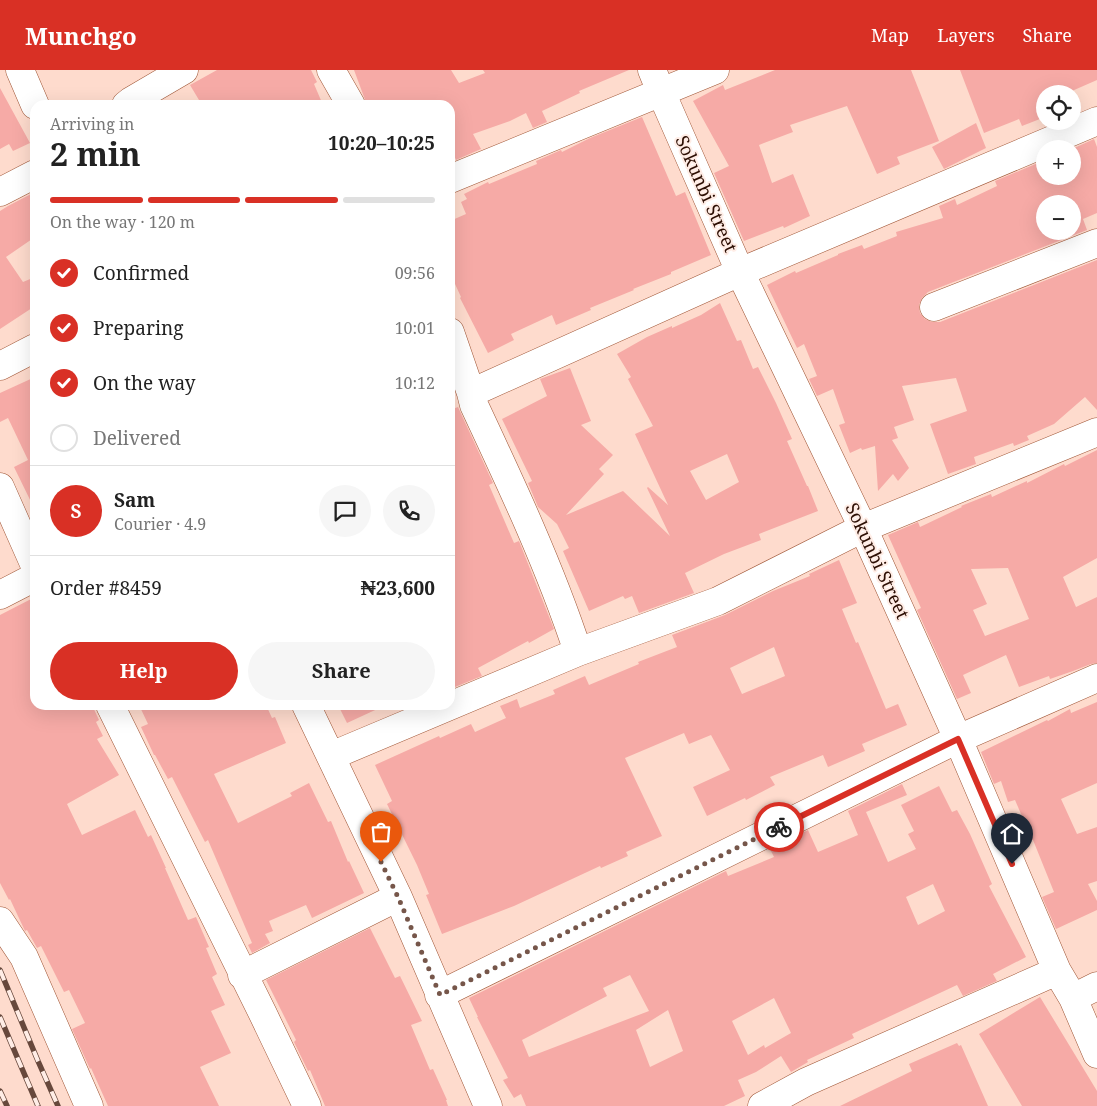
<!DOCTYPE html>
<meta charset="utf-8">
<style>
body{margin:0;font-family:"Noto Serif",serif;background:#f6f6f6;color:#222;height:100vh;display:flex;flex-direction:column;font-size:19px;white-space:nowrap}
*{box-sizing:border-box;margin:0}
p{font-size:16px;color:#767676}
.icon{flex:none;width:28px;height:28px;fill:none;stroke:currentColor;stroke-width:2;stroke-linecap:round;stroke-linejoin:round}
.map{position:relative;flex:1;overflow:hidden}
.drawer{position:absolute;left:30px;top:30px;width:425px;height:610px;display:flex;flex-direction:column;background:#fff;border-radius:15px;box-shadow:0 5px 20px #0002}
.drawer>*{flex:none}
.fabs{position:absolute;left:1036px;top:15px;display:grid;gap:10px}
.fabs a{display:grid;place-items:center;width:45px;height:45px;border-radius:50%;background:#fff;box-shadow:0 5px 20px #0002;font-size:25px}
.pin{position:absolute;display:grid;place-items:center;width:42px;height:42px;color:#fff;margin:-51px -21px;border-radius:50% 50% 50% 0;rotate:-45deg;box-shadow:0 0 5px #0007}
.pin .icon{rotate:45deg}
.courier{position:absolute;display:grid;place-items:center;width:50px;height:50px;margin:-25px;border:4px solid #d93025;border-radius:50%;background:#fff;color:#222;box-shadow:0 1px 6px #0007}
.headline em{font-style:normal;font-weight:700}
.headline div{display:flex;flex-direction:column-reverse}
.headline{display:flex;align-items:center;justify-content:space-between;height:85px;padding:0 20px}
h1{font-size:32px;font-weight:700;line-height:38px}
.bar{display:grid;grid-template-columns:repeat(4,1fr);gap:8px 5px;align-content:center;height:60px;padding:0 20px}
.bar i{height:6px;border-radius:4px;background:#e0e0e0}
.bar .active{background:#d93025}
.bar p{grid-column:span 4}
.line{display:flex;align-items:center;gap:12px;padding:0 20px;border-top:1px solid #e0e0e0}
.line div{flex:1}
.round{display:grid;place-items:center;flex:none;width:52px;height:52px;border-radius:26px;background:#f6f6f6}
ol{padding:0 20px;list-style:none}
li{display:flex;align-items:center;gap:15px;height:55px}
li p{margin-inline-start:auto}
li .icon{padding:5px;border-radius:50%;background:#d93025;color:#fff;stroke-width:4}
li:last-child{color:#767676}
li i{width:28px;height:28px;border:2px solid #e0e0e0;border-radius:50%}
.primary-button{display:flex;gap:10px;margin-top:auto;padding:10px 20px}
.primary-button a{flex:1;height:58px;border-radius:30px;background:#d93025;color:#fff;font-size:20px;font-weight:700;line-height:58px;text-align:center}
.primary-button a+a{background:#f6f6f6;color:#222}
header{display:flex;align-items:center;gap:30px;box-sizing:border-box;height:70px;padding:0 25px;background:#d93025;color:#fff}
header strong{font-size:24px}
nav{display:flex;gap:28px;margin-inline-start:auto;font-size:18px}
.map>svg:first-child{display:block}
.building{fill:#f6aaa6;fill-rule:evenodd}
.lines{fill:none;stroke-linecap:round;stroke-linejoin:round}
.minor-casing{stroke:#9f5535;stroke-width:29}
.minor{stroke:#fff;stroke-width:28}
.rail-casing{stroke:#67483c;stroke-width:5.5}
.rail{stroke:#ffede6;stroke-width:4;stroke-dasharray:11;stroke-linecap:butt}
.done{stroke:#76564a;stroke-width:5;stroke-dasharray:0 9}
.route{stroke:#d93025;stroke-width:6}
.labels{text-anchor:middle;stroke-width:4;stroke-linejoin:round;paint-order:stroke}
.street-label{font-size:18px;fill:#2c0e03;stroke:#ffede6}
</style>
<header>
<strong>Munchgo</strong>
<nav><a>Map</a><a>Layers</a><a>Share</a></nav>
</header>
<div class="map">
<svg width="1097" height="1036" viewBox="0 0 1097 1036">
<rect width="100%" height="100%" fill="#fedbcd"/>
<!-- building -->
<path class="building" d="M217 0H311L317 12 314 14 323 35H202L190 15Z
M354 0H451L459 13 485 3 483 0H629L579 21 580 23 542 41 547 52 533 58 526 43 510 51 473 64 481 79 456 90 451 79 455 77 450 68V35H367Z
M775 0H911L939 71 897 87 900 94 877 104 847 36 790 55 793 62 759 75 772 113 793 104 810 146 784 158 783 156 744 171 714 103 729 96 693 31 723 15 725 20Z
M960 0H1097V10L1065 24H1045V47L1022 56 1019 49 984 63Z
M0 18 30 73 13 81 9 74 0 79Z
M642 47 676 126 685 122 711 185 671 202V204L633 219 634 220 590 238 591 240 556 255 552 245 511 264 514 270 488 283 460 228 461 227 450 203V151L466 144 461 132 467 129 464 124 488 112 489 114 537 94 536 91 561 80 562 82 590 68Z
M976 53 986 78 944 99 932 77Z
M1094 69 1097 77V143L1083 149 1087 160 928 222 922 228 919 235 920 243 925 249 932 252H940L1097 190V340L1085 327 1054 354 1027 366 1029 370 1014 376 1013 373 974 387 976 394 948 404 930 354 967 341 956 308 902 316 914 350 894 357 898 368 892 370 909 398 898 411 893 404 878 421 875 376 862 380 861 378 850 383 839 355 845 353 833 319 817 326 809 309 817 306 804 274 797 278 767 215 795 201 796 203 838 185V184L862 175 864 179 897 166 896 162 943 148 939 136 955 129 957 135 997 116 995 111 1045 90V106H1072V79ZM1045 134H1072V161H1045Z
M31 124 35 129V167L6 187 23 212 35 207V236L0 259V141L8 136Z
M720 233 737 271 741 270 753 299 758 297 776 333 792 369 787 371 807 416H808L818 441 759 464 761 470 724 484 685 503 694 523 639 543 632 526 625 529 623 526 589 541 563 481 569 478 557 454 538 437 528 413 532 411 502 349 547 326 540 309 570 298 591 351 581 355 613 385 599 399 604 404 566 445 623 421 670 466 647 418 648 417 668 435 635 364 653 356 628 309 631 307 617 284 647 267 672 256V258L701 245ZM727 384 739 412 706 430 690 401Z
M35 307V440L14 397 28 390 8 348 0 352V323Z
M458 337 493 413 489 415 514 473 519 471 554 559 529 573 528 571 478 598 482 606 450 619V340Z
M1097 380V488L1063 507 1076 537 1097 527V593L1091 594 1073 601 1050 609 1049 606 1019 617 1006 585 963 605 971 623 957 629 917 540 921 538 888 465 918 452 920 457 962 437 961 436 991 424 992 427 1027 411V413L1064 394 1065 396ZM1008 498 1029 549 985 566 973 540 987 534 971 499Z
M839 490 857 533 842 539 856 573 858 572 886 639 898 634 907 655 862 674 865 681 828 697 823 685 770 707 775 715 746 730 745 728 707 746 693 717 730 700 711 665 689 674 684 663 625 688 662 766 626 782 628 786 601 798 600 796 514 836 442 864 426 825 429 824 417 795 387 734 392 731 375 695 439 666 440 668 471 654 475 662 506 648 500 636 517 629 520 638 555 624 553 620 585 606 589 615 639 594 638 592 677 577 672 565 725 545 773 521 810 506 809 504ZM774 577 785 606 742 624 730 598Z
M35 527V635H92L99 650 96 652 103 666 97 669 119 705 67 734 82 765 135 740 148 767 151 765 166 798H165L188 850 196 847 209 877 206 878 217 904 212 907 225 935 211 941 231 983 200 997 219 1036H108L91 998 90 999 72 959 85 953 69 920 64 922 41 876 37 878 27 860 25 861 10 829 9 830 0 813V545Z
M1097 632V713L1061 729 1077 764 1097 757V811L1088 814 1097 831V840L1056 859 1042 827 1054 822 1033 770H1032L1015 730 1008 732 1001 711 994 714 981 682 1047 650 1048 651 1070 639 1071 643Z
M139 635H266L272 648 275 647 286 673 214 704 238 753 292 726 290 723 309 713 328 752 331 751 348 792 349 791 364 823 312 848 306 835 269 851 273 861 265 864 270 873 252 883 248 875 252 873 208 770 205 772 172 707 168 709 155 685H154L141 657 148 654Z
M338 635H386L347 653Z
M902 714 907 725 866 742 888 792 916 779 908 764 914 761 901 735 939 716 952 742 957 740 970 764 992 814 989 816 1026 887 993 904 997 911 963 926 957 915 852 964 854 968 807 990 808 992 791 1002 781 986 756 1002 738 1010 745 1026 724 1036H526L521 1024 514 1028 503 1010 508 1008 477 947H478L469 928 726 801 728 806 774 787 770 779 808 760 818 782 858 765 848 741ZM933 814 945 841 918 855 906 827ZM630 905 649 941 529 987 522 970 607 926 603 918ZM774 928 791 963 765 978 764 975 748 985 732 951ZM668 940 683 981 650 997 636 960Z
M370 858 395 908 400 906 422 951 411 955 430 1000 433 999 447 1030H446L448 1036H325L310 1000 308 1001 294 972 296 970 266 910Z
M1040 927 1097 1021V1036H1022L979 964Z
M957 973 959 976 961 975 988 1036H840L912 1001 909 994Z"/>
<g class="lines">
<!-- minor casing -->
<g class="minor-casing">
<path id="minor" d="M20 0 35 35
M331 0 351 35
M652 0 661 22 740 202 863 458 958 669 1057 901 1073 928 1097 984
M126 35 131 31 184 0
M450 109 715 0
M0 122 35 104
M934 237 1097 173
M450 262 471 323 474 335C512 416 550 497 578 582
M0 296 35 278
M471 323 740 202 1097 51
M0 417 35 496
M0 525 35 507
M110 635 263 944 307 1036
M306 635 398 827 488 1036
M331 686 578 582 718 531 863 458 1097 362
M0 851 24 887 89 1036
M242 905 398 827
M439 925 958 669 1097 608
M1073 928 1097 916
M762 1036 806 1012 1057 901"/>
</g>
<!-- minor -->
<use href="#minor" class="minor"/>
<!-- rail casing -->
<g class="rail-casing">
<path id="rail" d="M0 900 38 991 58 1036
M0 947 38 1036
M0 1021 7 1036"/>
</g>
<!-- rail -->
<use href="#rail" class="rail"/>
</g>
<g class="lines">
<!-- done -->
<path class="done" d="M381 792 398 827 440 925 779 757"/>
<!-- route -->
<path class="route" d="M779 757 958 669 1012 794"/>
</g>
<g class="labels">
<!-- street labels -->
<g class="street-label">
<text transform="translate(706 124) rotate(66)" y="6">Sokunbi Street</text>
<text transform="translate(877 491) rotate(65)" y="6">Sokunbi Street</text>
</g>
</g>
</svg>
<div class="fabs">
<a><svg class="icon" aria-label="locate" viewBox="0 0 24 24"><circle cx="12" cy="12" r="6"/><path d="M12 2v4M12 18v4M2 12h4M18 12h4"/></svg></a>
<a>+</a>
<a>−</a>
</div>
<div class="pin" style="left:381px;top:792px;background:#ea580c"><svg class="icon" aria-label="bag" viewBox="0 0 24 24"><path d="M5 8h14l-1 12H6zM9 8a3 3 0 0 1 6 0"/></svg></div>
<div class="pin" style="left:1012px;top:794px;background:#1f2937"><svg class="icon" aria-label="home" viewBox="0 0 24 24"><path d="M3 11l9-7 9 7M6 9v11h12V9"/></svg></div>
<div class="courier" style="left:779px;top:757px"><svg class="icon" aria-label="bike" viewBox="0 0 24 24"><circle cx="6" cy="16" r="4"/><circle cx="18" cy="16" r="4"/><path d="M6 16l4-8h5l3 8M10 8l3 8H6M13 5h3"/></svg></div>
<section class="drawer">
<div class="headline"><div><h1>2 min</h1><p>Arriving in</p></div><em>10:20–10:25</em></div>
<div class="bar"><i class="active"></i><i class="active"></i><i class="active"></i><i></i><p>On the way · 120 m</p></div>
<ol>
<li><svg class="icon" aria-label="check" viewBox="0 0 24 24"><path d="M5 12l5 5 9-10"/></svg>Confirmed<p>09:56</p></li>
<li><svg class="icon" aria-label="check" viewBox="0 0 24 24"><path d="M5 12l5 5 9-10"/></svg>Preparing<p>10:01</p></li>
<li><svg class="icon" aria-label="check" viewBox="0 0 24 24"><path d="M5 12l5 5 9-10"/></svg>On the way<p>10:12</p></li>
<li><i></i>Delivered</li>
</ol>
<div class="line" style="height:90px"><b class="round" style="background:#d93025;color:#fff">S</b><div><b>Sam</b><p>Courier · 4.9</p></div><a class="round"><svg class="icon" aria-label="chat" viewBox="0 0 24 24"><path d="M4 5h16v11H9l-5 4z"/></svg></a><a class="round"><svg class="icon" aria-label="phone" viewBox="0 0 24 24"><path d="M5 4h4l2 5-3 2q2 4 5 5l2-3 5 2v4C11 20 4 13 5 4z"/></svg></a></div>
<div class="line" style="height:65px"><div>Order #8459</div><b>₦23,600</b></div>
<div class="primary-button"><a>Help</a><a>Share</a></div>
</section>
</div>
